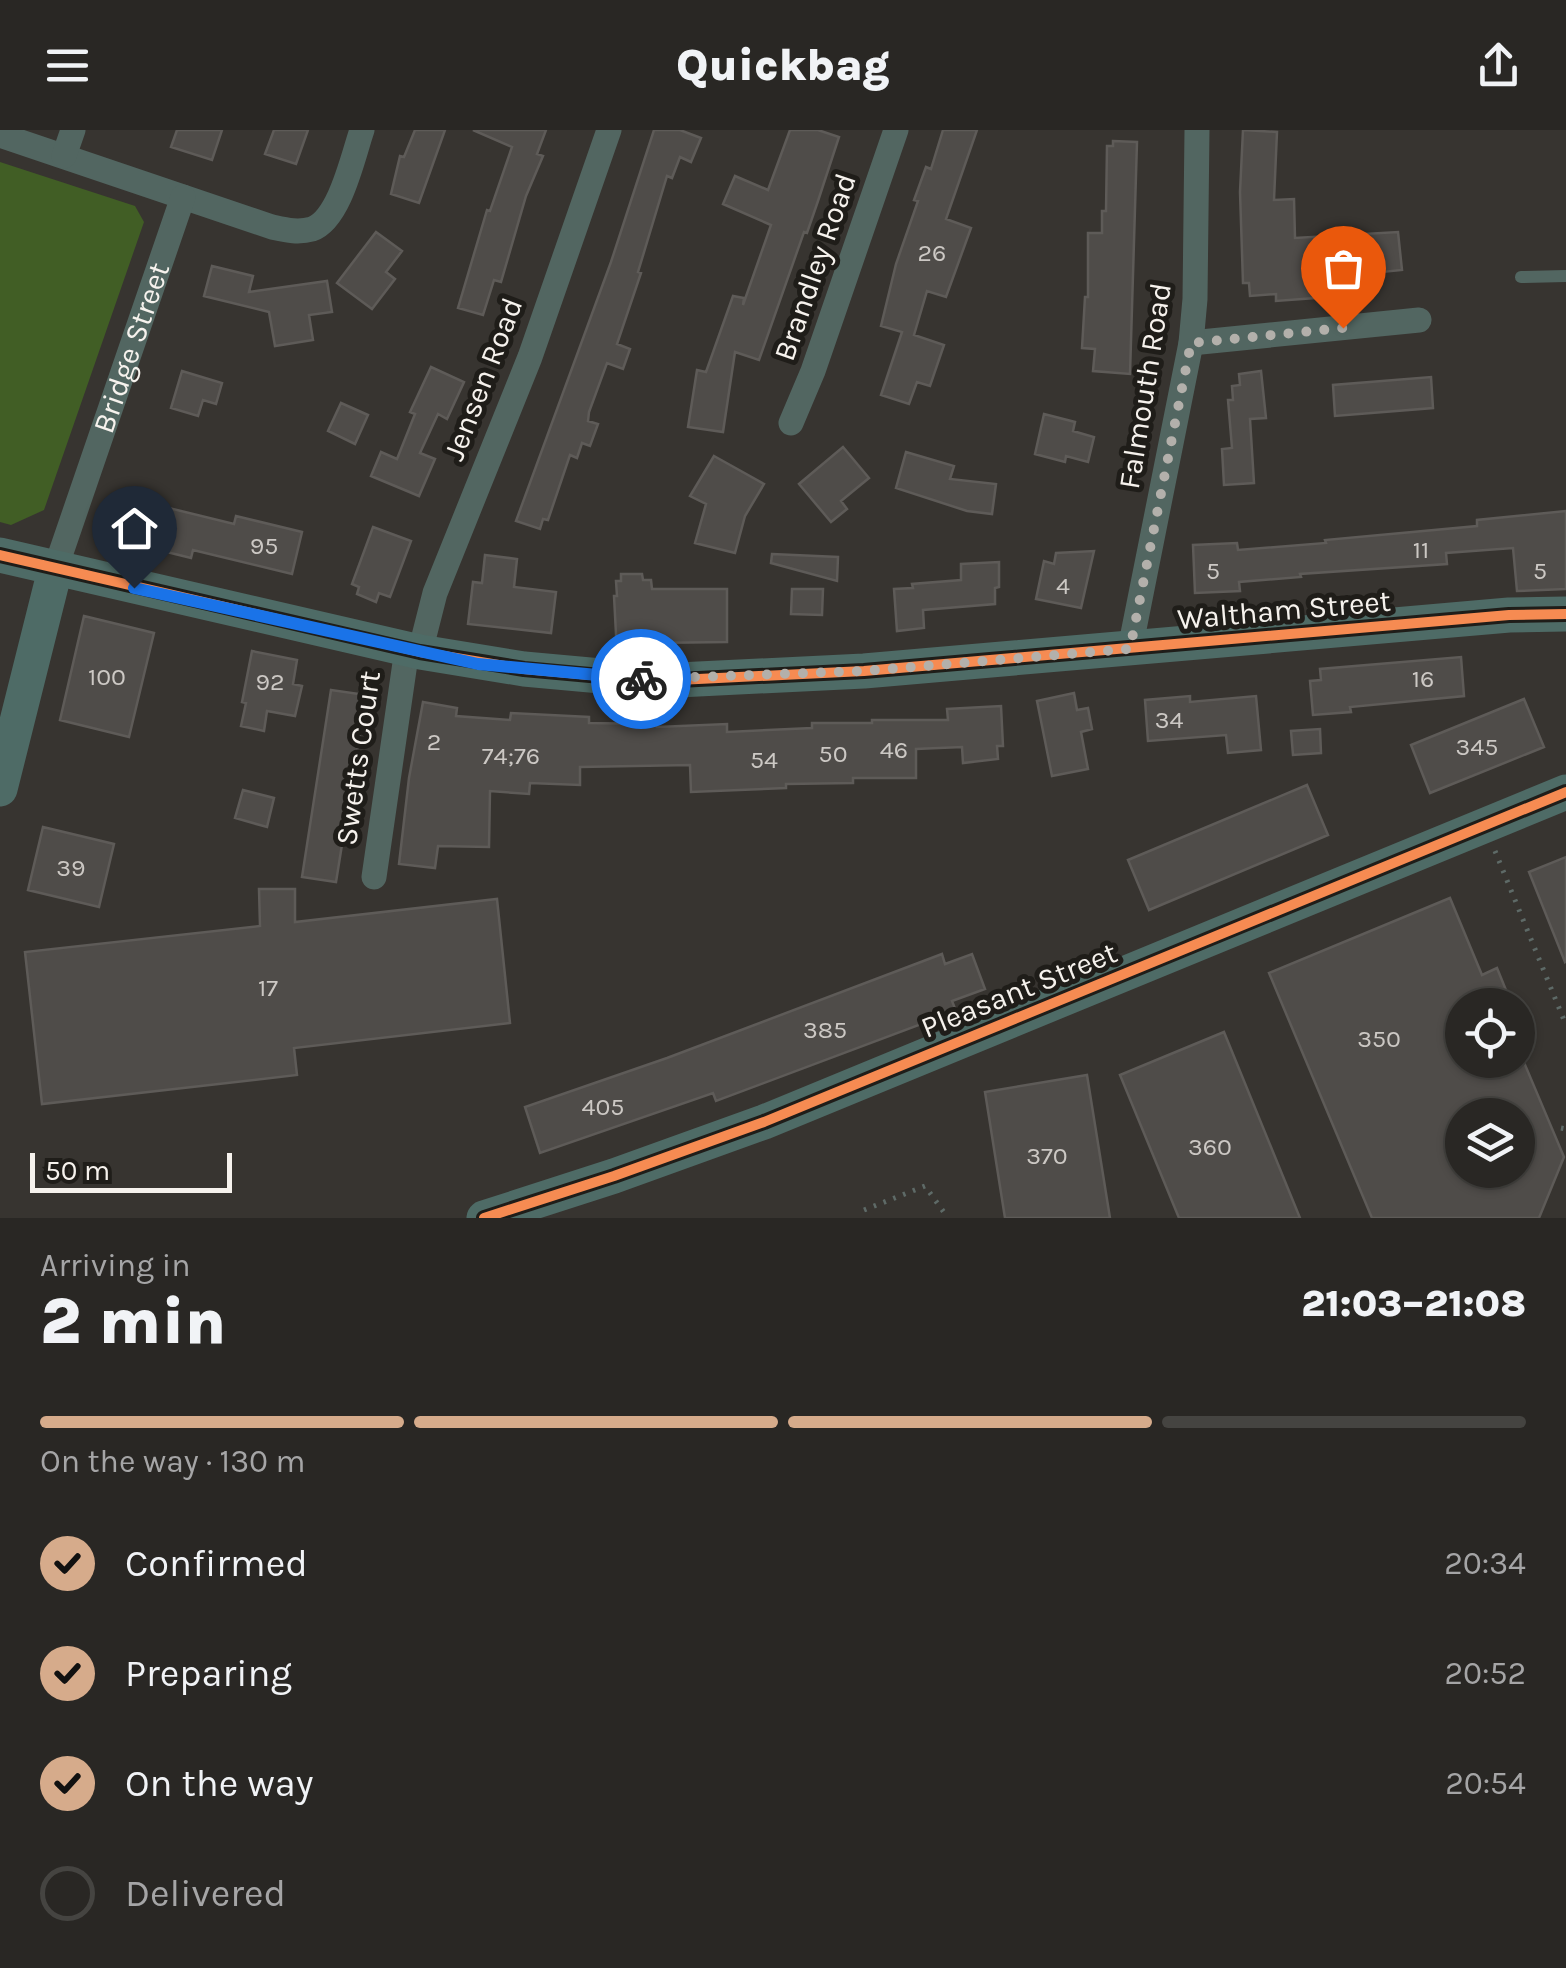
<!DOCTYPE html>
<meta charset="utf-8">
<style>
body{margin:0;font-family:Karla,sans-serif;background:#353331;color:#f1f3f6;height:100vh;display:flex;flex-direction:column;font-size:38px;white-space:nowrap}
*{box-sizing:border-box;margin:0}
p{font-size:32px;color:#a5a5a6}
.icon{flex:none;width:55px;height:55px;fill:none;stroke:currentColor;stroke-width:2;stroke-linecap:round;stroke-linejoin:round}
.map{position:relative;height:1088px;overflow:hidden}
.side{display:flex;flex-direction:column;background:#292724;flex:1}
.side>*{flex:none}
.fabs{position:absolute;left:1445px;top:858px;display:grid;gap:20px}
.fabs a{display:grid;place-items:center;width:90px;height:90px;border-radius:50%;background:#292724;box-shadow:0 2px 8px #0004,0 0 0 2px #454441;font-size:50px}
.scale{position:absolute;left:30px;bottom:25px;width:202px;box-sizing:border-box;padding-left:10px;border:5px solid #f6f2ed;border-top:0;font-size:28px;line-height:35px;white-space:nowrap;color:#f6f2ed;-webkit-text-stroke:8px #1f1d19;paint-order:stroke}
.pin{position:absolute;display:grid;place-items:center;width:85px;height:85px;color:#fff;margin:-102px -42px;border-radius:50% 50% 50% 0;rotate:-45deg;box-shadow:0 0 10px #0007}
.pin .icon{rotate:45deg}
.courier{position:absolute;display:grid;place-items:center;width:100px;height:100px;margin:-50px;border:8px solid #1a73e8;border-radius:50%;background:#fff;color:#222;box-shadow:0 2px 12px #0007}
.summary em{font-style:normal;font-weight:800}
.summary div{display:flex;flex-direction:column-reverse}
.summary{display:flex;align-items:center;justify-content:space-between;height:170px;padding:0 40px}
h1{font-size:65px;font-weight:800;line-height:75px}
.bar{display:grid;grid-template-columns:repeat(4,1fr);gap:15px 10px;align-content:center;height:120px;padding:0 40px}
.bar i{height:12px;border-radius:8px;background:#454441}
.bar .selected{background:#d6ab8b}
.bar p{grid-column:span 4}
ol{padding:0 40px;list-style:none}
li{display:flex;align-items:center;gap:30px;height:110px}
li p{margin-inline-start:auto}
li .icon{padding:10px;border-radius:50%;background:#d6ab8b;color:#111;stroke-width:4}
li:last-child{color:#a5a5a6}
li i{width:55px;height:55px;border:5px solid #454441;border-radius:50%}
header{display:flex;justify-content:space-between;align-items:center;height:130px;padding:0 40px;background:#292724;font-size:45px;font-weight:800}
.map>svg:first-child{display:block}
.green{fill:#415e25}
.building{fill:#4f4c49;stroke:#5e5b58;stroke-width:2.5;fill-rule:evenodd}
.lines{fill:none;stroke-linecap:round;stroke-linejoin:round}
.path{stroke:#5e6a67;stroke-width:5;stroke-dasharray:2.5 8;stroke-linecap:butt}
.lane{stroke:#526661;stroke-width:12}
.street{stroke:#526661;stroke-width:25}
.secondary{stroke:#4e6b66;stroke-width:35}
.cycleway-casing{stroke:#1f1d19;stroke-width:16}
.cycleway{stroke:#f68b52;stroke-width:10}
.done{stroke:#b3b0ab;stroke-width:10;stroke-dasharray:0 18}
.route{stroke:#1a73e8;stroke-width:12}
.labels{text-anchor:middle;stroke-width:10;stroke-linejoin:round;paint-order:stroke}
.number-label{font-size:25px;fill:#ccc8c4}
.street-label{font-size:30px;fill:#f6f2ed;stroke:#1f1d19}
</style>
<header><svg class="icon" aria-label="menu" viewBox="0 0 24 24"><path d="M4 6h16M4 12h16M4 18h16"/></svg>Quickbag<svg class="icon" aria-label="share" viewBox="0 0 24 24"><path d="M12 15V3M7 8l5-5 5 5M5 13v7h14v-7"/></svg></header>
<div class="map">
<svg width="1566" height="1088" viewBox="0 0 1566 1088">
<rect width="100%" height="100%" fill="#373430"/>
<!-- green -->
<path class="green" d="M0 32 135 76 144 92 44 380 11 395 0 392Z"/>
<!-- building -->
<path class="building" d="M177 0H222L212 30 171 17Z
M274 0H308L296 34 265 24Z
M415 0H445L419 73 391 64 400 26 404 27Z
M473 0H546L537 24 543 26 526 66 501 152 494 150 483 185 458 178 487 80 490 81 512 17Z
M654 0H680L701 8 691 32 680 27 672 48 667 46 638 142 641 143 617 214 630 219 623 239 607 233 589 282 588 291 598 294 590 316 582 313 577 328 570 325 548 390 543 389 540 399 516 391 611 132Z
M790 0H818L839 7 818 71 807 103 804 102 759 230 735 222 723 302 688 297 697 240 706 242 733 166 744 168 743 175 771 95 723 74 735 46 768 60Z
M943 0H977L946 89 971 98 946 167 927 161 914 205 944 215 930 256 917 252 909 274 881 265 902 202 881 196 896 134 918 71 914 70 926 37 931 39Z
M1243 0 1277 2 1274 70 1294 69 1295 108 1398 102 1402 140 1363 144 1362 134 1313 136 1315 168 1276 171V164L1250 166 1249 153H1243L1240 62Z
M1113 11 1137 12 1130 244 1093 241 1095 219 1082 218 1085 167H1088V103H1102V81H1106L1107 16H1113Z
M376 102 402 121 386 142 395 149 372 179 337 153Z
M212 136 253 146 249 162 327 151 332 182 309 185 313 210 275 216 269 182 204 166Z
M431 237 464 252 447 289 438 284 420 323 435 329 419 366 371 346 381 322 397 329 415 284 410 282Z
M182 241 222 253 216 274 203 270 198 286 171 278Z
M1261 241 1266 288 1250 289 1254 353 1224 355 1222 319 1232 318 1228 270H1233L1232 256 1240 255 1239 244Z
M1431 247 1433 278 1335 286 1333 255Z
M341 273 368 285 355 314 328 301Z
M1044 284 1075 292 1073 301 1094 307 1088 332 1066 326 1065 332 1035 324Z
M843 317 869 348 841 371 847 379 831 392 799 354Z
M906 322 954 336 950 349 996 354 992 384 967 381 896 358Z
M714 326 764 354 745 386 735 423 695 413 706 374 690 366Z
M120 366 234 394 236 386 302 402 292 444 193 420 191 428 110 408Z
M1566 381V459L1517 461 1513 418 1446 423 1447 434 1300 444 1301 447 1239 452 1240 461 1195 463 1193 415 1237 413 1238 420 1326 413 1325 410 1477 396V390Z
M373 397 411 411 390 467 379 463 376 472 357 464 359 457 352 454Z
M1094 421 1081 478 1036 469 1044 431 1054 434 1056 423Z
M772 424 838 427 837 451 771 433Z
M485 425 517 429 514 457 556 462 551 503 468 494 473 452 482 453Z
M999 432V457L995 458V474L923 480 924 498 897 501 894 459 913 458 912 454 961 450V434Z
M621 444H642L643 450H651L652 459H727V512L651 513 652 518 646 521 617 523 614 466H617L616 451H621Z
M792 459H823L822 485 791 484Z
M84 486 154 503 129 607 60 590Z
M252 521 297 530 293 554 302 556 295 586 267 581 264 601 241 596 246 573 242 572Z
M1461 527 1464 566 1350 577 1351 582 1313 585 1310 551 1321 550 1320 539Z
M331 560 366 565 336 752 302 747Z
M1074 563 1077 580 1088 578 1092 599 1081 602 1088 639 1052 646 1037 571Z
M1190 566V572L1256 566 1261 620 1228 623 1226 605 1148 611 1145 570Z
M1524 569 1544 617 1430 663 1411 615Z
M423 572 457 578 456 586 510 590 511 583 589 587V593L657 594V597L727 594V602L812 598V593H872V590H948L947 579 1001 576 1003 616H997L998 629 963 633 962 617 916 619V648H853V653L786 654V658L691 662 690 635 580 637V655L530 653 529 664 490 661 489 717 438 716 435 738 399 734 409 648Z
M1320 599 1321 623 1293 625 1291 601Z
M1307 655 1328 705 1149 780 1128 730Z
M243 660 274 668 267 697 235 688Z
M43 697 114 714 99 777 28 760Z
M1566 727V831L1565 832 1529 742Z
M259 759H295V792L497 769 510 893 294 918 297 945 42 974 25 822 260 796Z
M1450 768 1482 845 1497 838 1512 875H1462V930H1523L1564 1027 1539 1088H1372L1269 843ZM1462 985H1518V1040H1462Z
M942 824 945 834 972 824 985 859 952 871 956 881 716 971 713 963 540 1023 525 977 667 928Z
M1224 902 1300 1088H1179L1120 945Z
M1087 945 1110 1088H1005L985 962Z"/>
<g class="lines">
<!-- path -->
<path class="path" d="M1495 721 1566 895
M1561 998 1566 999
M864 1080 925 1056 948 1088"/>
<!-- lane -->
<path class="lane" d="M1521 147 1566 146"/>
<!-- street -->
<g class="street">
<path d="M0 5 272 97C286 100 298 103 312 99 340 89 353 26 362 0"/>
<path d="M64 26 73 0"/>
<path d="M1191 213 1419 190"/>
<path d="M791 293 813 241 896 0"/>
<path id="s1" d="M55 440 183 67"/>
<path d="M1130 519 1191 213 1195 169 1197 0"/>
<path d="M420 522 435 463 530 227 609 0"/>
<path d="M374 747 407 519"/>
</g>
<!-- secondary -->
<path class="secondary" d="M0 425 420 522 524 539 623 548 678 550 864 541 1509 485 1566 484
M0 659 55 440
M484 1088 614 1046 764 992 1566 662"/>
<!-- cycleway casing -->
<g class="cycleway-casing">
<path id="cycleway" d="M0 425 420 522 524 539 623 548 678 550 864 541 1509 485 1566 484
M484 1088 614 1046 764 992 1566 662"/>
</g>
<!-- cycleway -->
<use href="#cycleway" class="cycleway"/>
</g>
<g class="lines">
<!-- done -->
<path class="done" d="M641 549 864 541 1130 519 1191 213 1343 198"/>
<!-- route -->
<path class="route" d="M134 458 478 534 641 549"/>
</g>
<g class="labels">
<!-- number labels -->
<g class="number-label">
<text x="932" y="131">26</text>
<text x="264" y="424">95</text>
<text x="1421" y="428">11</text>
<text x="1213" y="449">5</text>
<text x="1540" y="449">5</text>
<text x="1063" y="464">4</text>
<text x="107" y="555">100</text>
<text x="1423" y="557">16</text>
<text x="270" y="560">92</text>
<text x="1169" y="598">34</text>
<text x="434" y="620">2</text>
<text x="1477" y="625">345</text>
<text x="894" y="628">46</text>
<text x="833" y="632">50</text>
<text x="511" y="634">74;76</text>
<text x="764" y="638">54</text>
<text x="71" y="746">39</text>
<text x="268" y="866">17</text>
<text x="825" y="908">385</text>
<text x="1379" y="917">350</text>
<text x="603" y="985">405</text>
<text x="1210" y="1025">360</text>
<text x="1047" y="1034">370</text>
</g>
<!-- street labels -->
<g class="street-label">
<text transform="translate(815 137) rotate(-71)" y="10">Brandley Road</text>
<text dy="10" stroke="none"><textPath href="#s1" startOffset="235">Bridge Street</textPath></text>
<text transform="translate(483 249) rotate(-69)" y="10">Jensen Road</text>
<text transform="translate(1145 256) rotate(-81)" y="10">Falmouth Road</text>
<text transform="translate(1284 480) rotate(-5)" y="10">Waltham Street</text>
<text transform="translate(358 628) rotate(-82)" y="10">Swetts Court</text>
<text transform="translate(1019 860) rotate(-22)" y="10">Pleasant Street</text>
</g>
</g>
</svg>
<div class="fabs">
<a><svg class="icon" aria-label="locate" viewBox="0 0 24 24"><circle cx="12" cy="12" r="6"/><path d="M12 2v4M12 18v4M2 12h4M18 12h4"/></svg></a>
<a><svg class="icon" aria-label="layers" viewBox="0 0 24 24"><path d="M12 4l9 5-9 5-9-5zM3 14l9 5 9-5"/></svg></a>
</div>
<div class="scale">50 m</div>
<div class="pin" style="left:1343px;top:198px;background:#ea580c"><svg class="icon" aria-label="bag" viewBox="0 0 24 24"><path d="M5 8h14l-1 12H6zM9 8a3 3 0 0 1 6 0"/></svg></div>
<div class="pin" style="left:134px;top:458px;background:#1f2937"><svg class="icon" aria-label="home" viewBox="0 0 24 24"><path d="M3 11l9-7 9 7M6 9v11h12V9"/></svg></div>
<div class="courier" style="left:641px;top:549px"><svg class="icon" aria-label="bike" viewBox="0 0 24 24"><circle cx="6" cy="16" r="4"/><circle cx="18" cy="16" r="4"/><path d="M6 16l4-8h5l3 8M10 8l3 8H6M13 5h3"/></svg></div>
</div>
<section class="side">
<div class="summary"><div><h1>2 min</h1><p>Arriving in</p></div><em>21:03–21:08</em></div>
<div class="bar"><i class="selected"></i><i class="selected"></i><i class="selected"></i><i></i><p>On the way · 130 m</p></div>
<ol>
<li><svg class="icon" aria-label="check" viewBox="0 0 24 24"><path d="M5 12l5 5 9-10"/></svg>Confirmed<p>20:34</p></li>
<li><svg class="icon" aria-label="check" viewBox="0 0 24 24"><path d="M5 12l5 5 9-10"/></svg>Preparing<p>20:52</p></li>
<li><svg class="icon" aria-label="check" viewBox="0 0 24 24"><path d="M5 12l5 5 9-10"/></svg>On the way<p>20:54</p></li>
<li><i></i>Delivered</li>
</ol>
</section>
